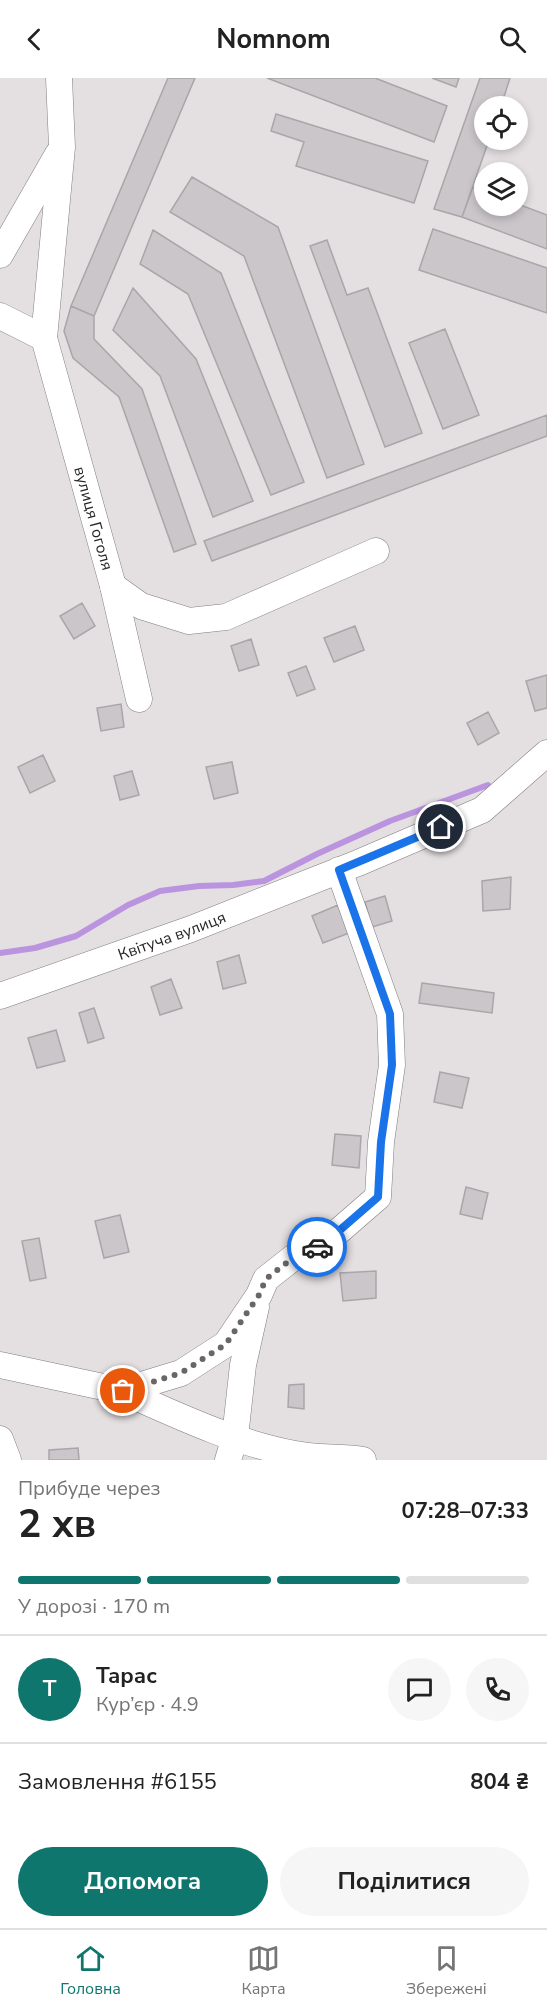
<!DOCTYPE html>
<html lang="uk">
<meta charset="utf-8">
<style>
body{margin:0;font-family:"Nunito Sans",sans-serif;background:#f6f6f6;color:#222;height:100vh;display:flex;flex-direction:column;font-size:22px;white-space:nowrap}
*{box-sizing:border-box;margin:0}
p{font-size:20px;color:#767676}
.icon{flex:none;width:33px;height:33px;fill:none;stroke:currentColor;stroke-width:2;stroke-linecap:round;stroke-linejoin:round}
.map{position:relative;height:1382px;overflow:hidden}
.drawer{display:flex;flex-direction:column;background:#fff;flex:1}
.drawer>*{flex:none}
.buttons{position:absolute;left:474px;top:18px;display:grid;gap:12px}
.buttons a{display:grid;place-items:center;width:54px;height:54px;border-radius:50%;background:#fff;box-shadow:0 3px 9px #0003;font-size:30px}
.pin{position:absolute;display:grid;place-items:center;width:51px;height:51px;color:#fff;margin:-26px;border:3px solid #fff;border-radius:50%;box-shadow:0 2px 6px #0007}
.courier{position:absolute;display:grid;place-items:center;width:60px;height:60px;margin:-30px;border:4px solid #1a73e8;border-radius:50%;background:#fff;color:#222;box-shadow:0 2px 8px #0007}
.headline em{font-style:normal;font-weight:700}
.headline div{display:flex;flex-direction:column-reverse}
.headline{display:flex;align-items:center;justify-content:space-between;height:102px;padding:0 18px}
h1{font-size:39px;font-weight:700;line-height:45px}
.bar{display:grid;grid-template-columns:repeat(4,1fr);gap:9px 6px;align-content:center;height:72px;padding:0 18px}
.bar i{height:8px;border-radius:4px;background:#e0e0e0}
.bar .active{background:#0f766e}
.bar p{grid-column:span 4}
.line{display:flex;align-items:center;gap:15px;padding:0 18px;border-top:2px solid #e0e0e0}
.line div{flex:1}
.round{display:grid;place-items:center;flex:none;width:63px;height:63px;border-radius:32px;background:#f6f6f6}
.button{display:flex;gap:12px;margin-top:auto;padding:12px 18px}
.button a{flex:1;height:69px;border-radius:36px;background:#0f766e;color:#fff;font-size:24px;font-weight:700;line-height:69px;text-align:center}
.button a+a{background:#f6f6f6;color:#222}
header{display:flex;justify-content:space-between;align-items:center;height:78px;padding:0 18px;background:#fff;font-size:27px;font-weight:700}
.dock{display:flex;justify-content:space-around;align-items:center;height:84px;border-top:2px solid #e0e0e0;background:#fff;font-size:16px;color:#767676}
.dock a{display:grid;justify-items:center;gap:3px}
.dock .active{color:#0f766e}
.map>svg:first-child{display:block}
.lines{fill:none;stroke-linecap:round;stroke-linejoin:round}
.stream{stroke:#bb94df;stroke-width:6}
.building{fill:#cac6ca;stroke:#a9a6a9;stroke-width:1.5}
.minor-casing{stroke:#827d7f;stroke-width:27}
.minor{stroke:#fff;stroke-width:26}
.done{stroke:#696667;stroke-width:6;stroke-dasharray:0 10.8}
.route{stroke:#1a73e8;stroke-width:8}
.labels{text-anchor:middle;stroke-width:5;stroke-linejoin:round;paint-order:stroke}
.street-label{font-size:16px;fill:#272526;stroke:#fff}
</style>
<header><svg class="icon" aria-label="back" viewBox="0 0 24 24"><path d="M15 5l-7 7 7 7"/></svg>Nomnom<svg class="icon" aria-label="search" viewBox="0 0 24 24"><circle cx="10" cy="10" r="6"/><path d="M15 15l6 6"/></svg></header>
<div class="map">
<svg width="547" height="1382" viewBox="0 0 547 1382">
<rect width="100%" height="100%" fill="#e4dfe1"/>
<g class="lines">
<!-- stream -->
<path class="stream" d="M0 875 35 870 76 858 128 827 160 813 199 808 233 807 264 803 317 776 390 743 488 707"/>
</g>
<!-- building -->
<path class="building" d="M168 0H195L94 238 71 228Z
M267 0H375L447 28 434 64Z
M432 0H459L456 9Z
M480 0H510L501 28H484V62H489L462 139 434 131Z
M276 36 428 83 414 125 296 88 304 64 271 53Z
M192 99 278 149 364 386 327 400 244 178 170 134Z
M473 109 484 114V128H518V126L547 137V171L462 139Z
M433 151 547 190V235L419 192Z
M153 152 221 195 304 404 271 417 188 216 140 186Z
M327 162 347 217 368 210 422 355 385 369 310 168Z
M133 210 196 281 253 423 213 439 160 298 113 252Z
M71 228 94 238V261L142 311 196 466 174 474 119 319 73 280 64 253Z
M445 251 479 337 443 351 409 265Z
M547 337V358L212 483 204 463Z
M82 525 95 548 74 561 60 538Z
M355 548 364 572 334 584 324 560Z
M251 561 259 587 239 593 231 568Z
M306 588 315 611 297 618 288 595Z
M547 597V630L535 633 526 603Z
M121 626 124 649 101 653 97 630Z
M488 634 499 655 478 667 467 645Z
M43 677 55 703 30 715 18 689Z
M232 684 238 715 214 721 206 689Z
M132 693 139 717 120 722 114 698Z
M511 799 510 831 483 833 482 803Z
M385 818 392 843 372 849 365 824Z
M338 827 349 855 323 865 312 838Z
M239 877 246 905 223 911 217 884Z
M171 901 182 930 160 937 151 909Z
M422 905 494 915 492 935 419 925Z
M94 930 104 960 88 965 79 935Z
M56 952 65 983 37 990 28 960Z
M440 994 469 1000 462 1030 434 1024Z
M335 1056 361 1058 359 1090 332 1087Z
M466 1109 488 1115 482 1141 460 1136Z
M120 1137 129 1174 104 1180 95 1143Z
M39 1160 46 1200 30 1203 22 1163Z
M376 1193V1220L343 1223 340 1195Z
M304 1306V1331L288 1329 289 1307Z
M78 1370 79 1382H49V1372Z"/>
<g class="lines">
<!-- minor casing -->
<g class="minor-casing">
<g id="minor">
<path id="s1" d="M59 0 62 69 44 260 113 508 139 621"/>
<path d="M0 177 58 76"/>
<path d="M0 238 44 260"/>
<path d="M113 508 141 528 189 543 226 539 376 473"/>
<path id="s2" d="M0 918 191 851 358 785 482 732 547 675"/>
<path d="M0 1287 122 1313 181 1295 226 1266 259 1217 266 1201 294 1179 325 1165 378 1119 381 1064 392 987 390 936 339 792"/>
<path d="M122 1313C178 1338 235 1365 295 1376 317 1381 341 1378 363 1382"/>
<path d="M0 1361 8 1382"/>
<path d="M228 1382 235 1359 243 1287 256 1229"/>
</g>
</g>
<!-- minor -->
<use href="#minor" class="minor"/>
</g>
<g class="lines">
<!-- done -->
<path class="done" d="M123 1313 181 1295 226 1266 259 1217 266 1201 294 1179 317 1169"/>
<!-- route -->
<path class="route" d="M317 1169 325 1165 378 1119 381 1064 392 987 390 936 339 792 441 749"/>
</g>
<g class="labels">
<!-- street labels -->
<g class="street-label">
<text dy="6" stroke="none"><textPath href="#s1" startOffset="448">вулиця Гоголя</textPath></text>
<text dy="6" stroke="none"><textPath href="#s2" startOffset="182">Квітуча вулиця</textPath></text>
</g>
</g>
</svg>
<div class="buttons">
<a><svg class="icon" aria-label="locate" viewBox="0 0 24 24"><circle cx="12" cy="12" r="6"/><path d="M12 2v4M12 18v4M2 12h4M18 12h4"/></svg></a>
<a><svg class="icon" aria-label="layers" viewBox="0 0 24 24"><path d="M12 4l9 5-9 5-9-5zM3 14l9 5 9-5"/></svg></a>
</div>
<div class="pin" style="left:123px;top:1313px;background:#ea580c"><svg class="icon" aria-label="bag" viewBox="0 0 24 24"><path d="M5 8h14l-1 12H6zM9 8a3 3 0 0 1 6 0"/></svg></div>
<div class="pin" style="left:441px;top:749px;background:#1f2937"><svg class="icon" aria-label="home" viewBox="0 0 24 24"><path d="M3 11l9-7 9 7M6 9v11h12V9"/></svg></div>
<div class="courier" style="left:317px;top:1169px"><svg class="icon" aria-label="car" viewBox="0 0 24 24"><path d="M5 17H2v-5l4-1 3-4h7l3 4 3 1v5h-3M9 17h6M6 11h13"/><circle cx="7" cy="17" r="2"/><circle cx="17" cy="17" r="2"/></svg></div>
</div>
<section class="drawer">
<div class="headline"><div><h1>2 хв</h1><p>Прибуде через</p></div><em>07:28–07:33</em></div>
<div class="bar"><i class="active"></i><i class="active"></i><i class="active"></i><i></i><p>У дорозі · 170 m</p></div>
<div class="line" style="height:108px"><b class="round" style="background:#0f766e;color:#fff">Т</b><div><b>Тарас</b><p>Кур’єр · 4.9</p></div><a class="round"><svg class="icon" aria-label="chat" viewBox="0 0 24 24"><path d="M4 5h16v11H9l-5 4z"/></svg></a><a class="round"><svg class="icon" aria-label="phone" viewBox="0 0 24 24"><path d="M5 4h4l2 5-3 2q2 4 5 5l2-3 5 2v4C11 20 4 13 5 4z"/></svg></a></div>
<div class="line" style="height:78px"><div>Замовлення #6155</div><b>804 ₴</b></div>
<div class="button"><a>Допомога</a><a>Поділитися</a></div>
</section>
<nav class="dock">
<a class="active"><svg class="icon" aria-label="home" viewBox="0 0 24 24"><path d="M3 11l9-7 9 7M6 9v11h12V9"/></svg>Головна</a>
<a><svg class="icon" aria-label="map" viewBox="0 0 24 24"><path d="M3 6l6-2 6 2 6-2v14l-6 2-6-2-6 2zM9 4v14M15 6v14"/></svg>Карта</a>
<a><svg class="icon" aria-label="saved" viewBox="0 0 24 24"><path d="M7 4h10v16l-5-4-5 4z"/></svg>Збережені</a>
</nav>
